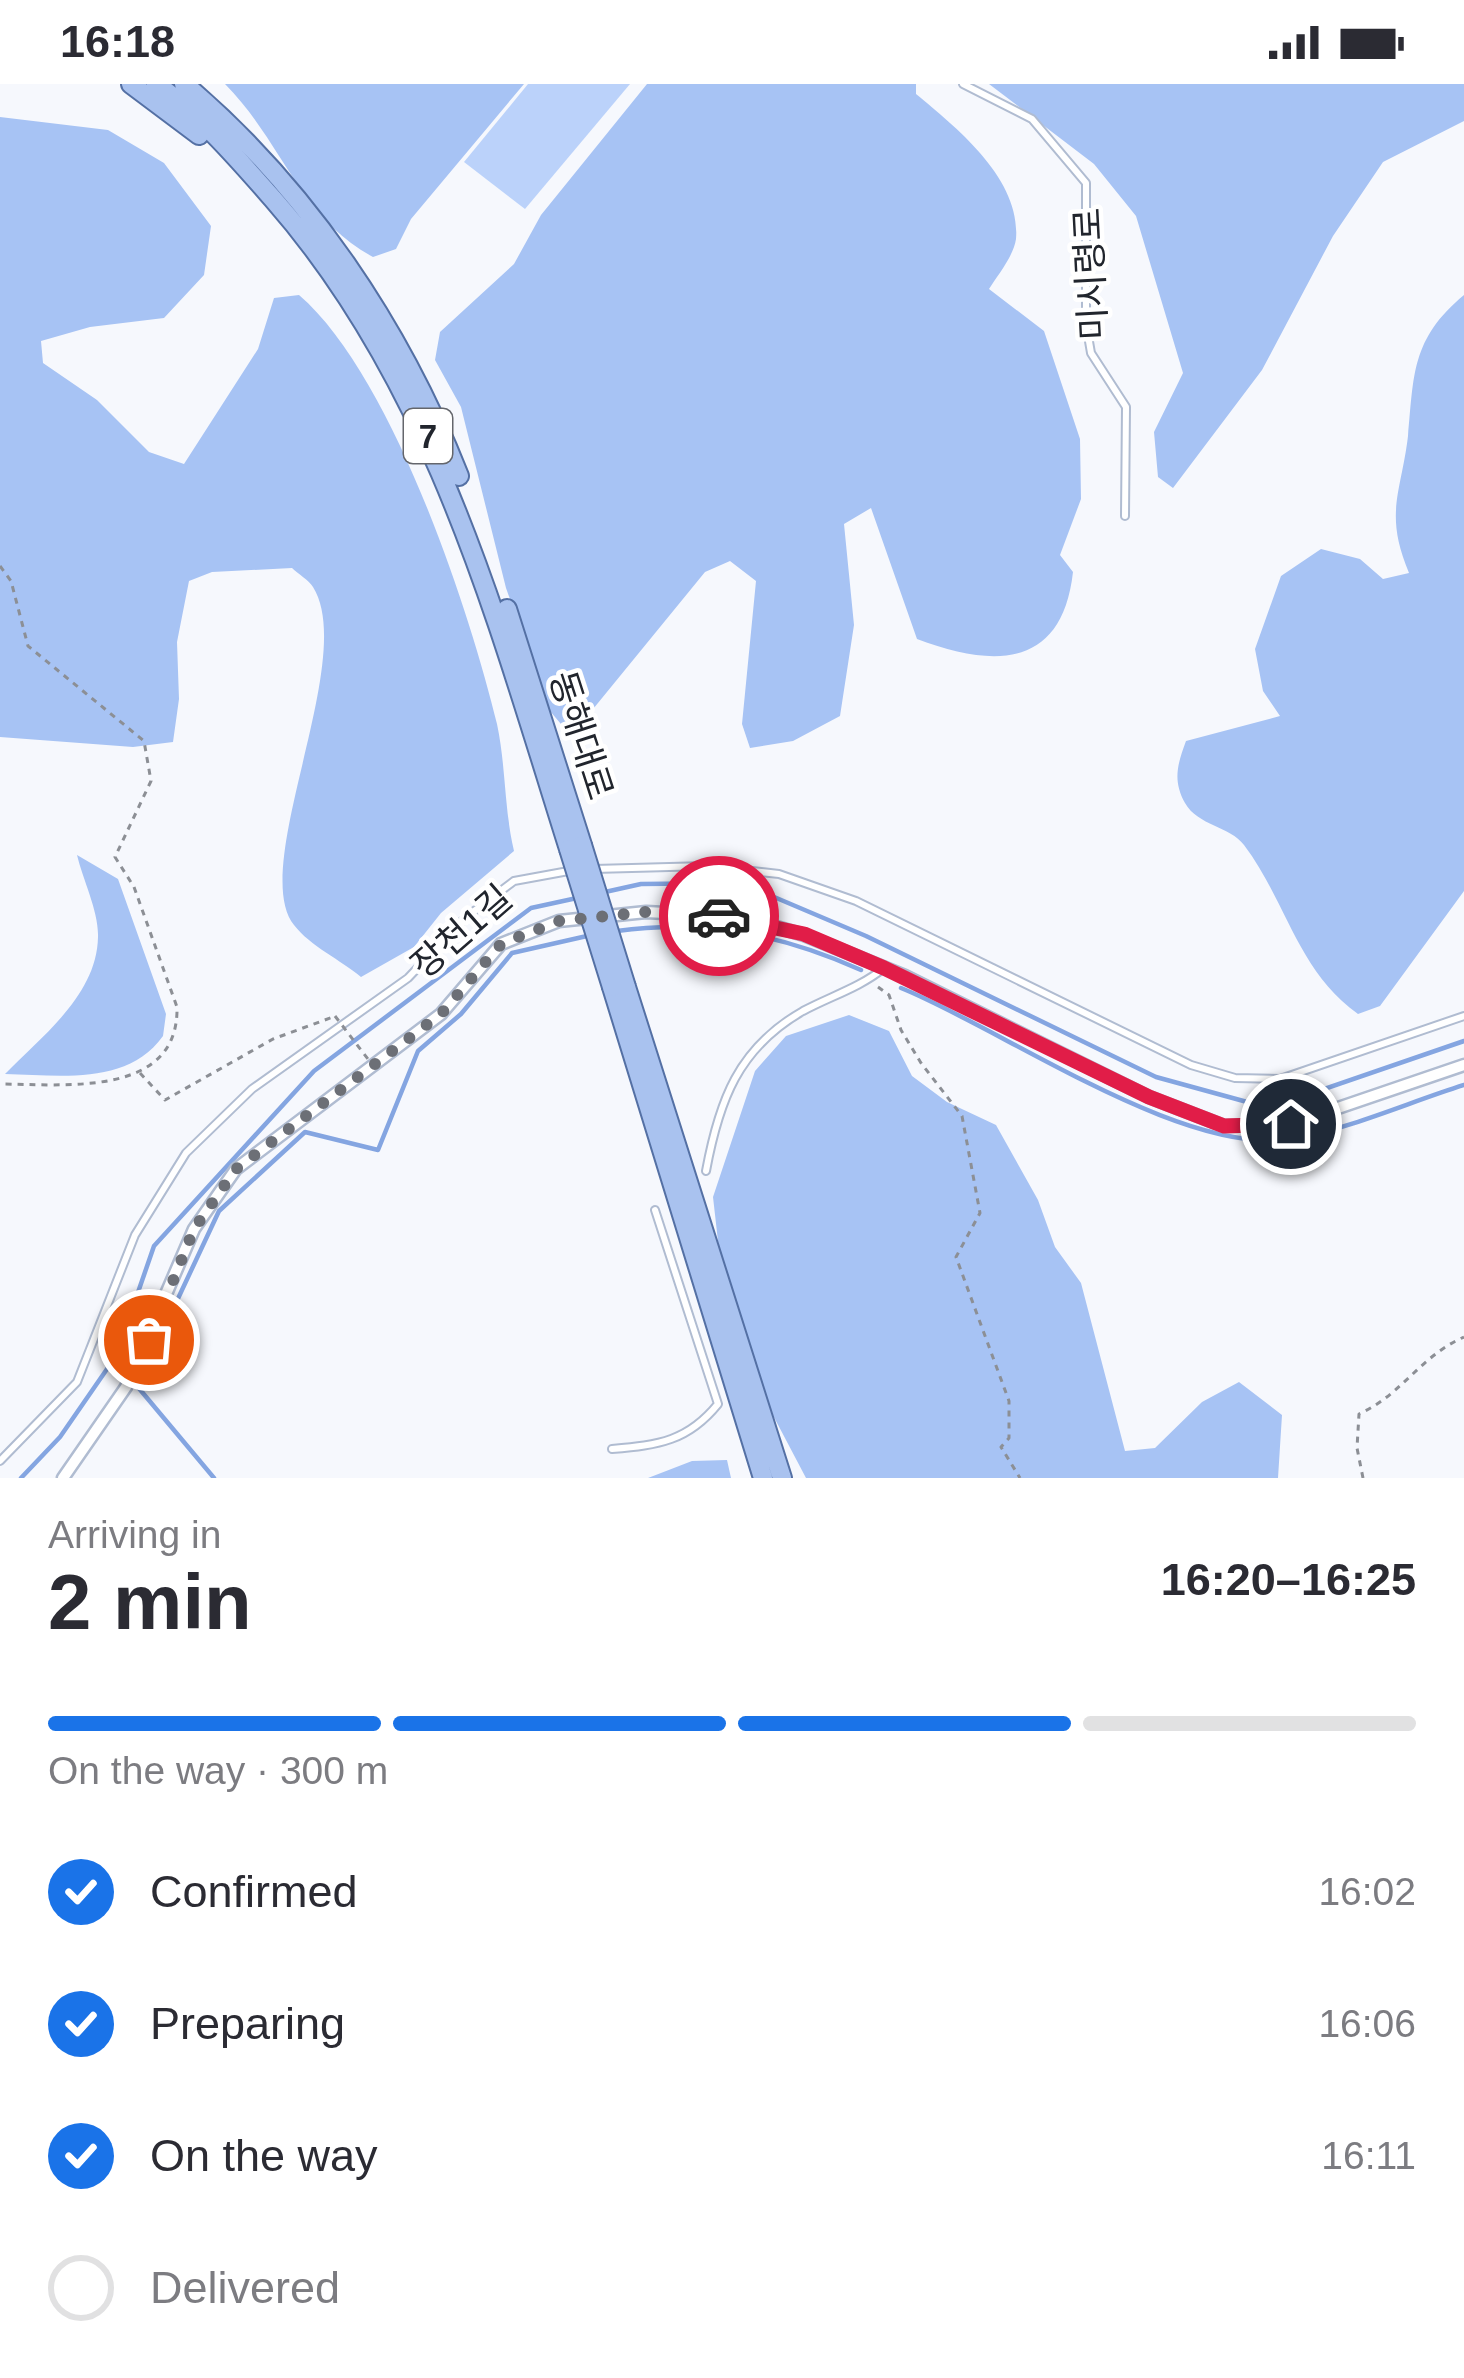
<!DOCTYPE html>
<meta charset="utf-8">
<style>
body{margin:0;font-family:Helvetica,"Noto Sans KR",sans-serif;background:#f7f7f7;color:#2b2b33;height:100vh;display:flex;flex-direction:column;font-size:45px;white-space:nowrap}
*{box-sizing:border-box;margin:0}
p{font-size:39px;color:#7c7c81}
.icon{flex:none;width:66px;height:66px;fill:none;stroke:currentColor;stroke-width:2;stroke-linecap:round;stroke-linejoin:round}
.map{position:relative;height:1394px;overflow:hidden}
.sheet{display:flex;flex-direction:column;background:#fff;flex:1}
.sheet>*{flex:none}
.pin{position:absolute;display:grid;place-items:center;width:102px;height:102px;color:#fff;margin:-51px;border:6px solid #fff;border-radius:50%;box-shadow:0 3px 12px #0007}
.courier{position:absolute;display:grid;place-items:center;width:120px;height:120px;margin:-60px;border:9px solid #e11d48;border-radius:50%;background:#fff;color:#222;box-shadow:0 3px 15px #0007}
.overview em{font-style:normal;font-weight:700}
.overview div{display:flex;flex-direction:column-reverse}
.overview{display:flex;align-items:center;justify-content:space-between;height:204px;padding:0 48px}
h1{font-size:78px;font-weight:700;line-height:90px}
.bar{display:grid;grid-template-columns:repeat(4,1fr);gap:18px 12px;align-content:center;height:144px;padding:0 48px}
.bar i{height:15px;border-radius:9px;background:#e1e1e2}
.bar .selected{background:#1a73e8}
.bar p{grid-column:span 4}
ol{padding:0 48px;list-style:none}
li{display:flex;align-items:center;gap:36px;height:132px}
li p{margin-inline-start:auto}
li .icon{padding:12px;border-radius:50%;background:#1a73e8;color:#fff;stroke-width:4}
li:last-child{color:#7c7c81}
li i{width:66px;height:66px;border:6px solid #e1e1e2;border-radius:50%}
.status{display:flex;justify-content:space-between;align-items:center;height:84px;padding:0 60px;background:#fff;direction:ltr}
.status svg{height:33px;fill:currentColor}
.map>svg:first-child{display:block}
.green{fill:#bbd2fa}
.forest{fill:#a7c3f4}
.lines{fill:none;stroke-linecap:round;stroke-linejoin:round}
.stream{stroke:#84a5e1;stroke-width:4.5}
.service-casing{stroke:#b0bcd1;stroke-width:10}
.minor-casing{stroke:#b0bcd1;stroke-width:15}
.primary-casing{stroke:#5470a4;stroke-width:22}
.path{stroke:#8c8f95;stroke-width:3;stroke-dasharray:6 6;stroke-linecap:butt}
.service{stroke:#fff;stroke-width:6}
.minor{stroke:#fff;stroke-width:10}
.primary{stroke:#a9c2ef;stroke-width:18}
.primary-bridge-casing{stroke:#5470a4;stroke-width:22;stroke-linecap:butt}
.path-bridge{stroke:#8c8f95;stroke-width:3;stroke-dasharray:6 6;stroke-linecap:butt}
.primary-bridge{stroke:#a9c2ef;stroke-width:18}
.done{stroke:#6c6f76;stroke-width:12;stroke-dasharray:0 21.6}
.route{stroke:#e11d48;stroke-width:15}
.labels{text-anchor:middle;stroke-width:9;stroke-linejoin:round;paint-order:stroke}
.shield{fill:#fff;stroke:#64666c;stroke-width:3}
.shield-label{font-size:33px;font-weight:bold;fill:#21252d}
.street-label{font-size:36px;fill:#21252d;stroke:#fff}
</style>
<div class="status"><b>16:18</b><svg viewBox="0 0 49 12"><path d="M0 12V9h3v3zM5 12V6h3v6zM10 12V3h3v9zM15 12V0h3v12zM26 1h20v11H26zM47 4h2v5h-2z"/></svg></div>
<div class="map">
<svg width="1464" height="1394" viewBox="0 0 1464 1394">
<rect width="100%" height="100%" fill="#f6f8fd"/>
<!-- green -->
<path class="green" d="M528 0H630L525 125 464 78Z"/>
<!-- forest -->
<path class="forest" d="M225 0H524L411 135 396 165 373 173C300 134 281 56 225 0Z
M647 0H916V10C957 44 1021 95 1016 155 1014 171 998 191 989 205L1044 247 1080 355 1081 415 1060 471 1073 488C1062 585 994 584 917 555L871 424 844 440 854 541 840 632 793 657 750 664 742 640 756 497 730 477 705 488 571 652 550 627 506 504 461 323 435 276 440 248 514 180 541 131Z
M989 0H1464V37L1383 78 1333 152 1262 286 1173 404 1158 393 1154 348 1183 289 1136 132 1094 80Z
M0 33 108 46 164 79 211 142 204 191 164 234 90 243 41 257 43 279 97 316 149 368 184 380 258 265 274 214 299 211C391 290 468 521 497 640 506 682 504 725 514 767L441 829 414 863 361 893C341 876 310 862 294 841 248 783 358 575 313 503 309 496 298 490 292 484L212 488 189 497 177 558 179 615 173 658 133 663 0 653Z
M1464 211V807L1380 922 1358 930C1297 886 1287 818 1244 761 1230 742 1198 742 1185 719 1172 696 1178 679 1186 657L1280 632 1263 607 1255 565 1281 492 1321 465 1360 475 1383 495 1409 489C1384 429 1401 410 1408 352 1414 291 1411 255 1464 211Z
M77 771 118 795 166 930 163 952C127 1002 60 991 5 990 42 952 97 911 98 853 99 828 83 796 77 771Z
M849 931 889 947 912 992 947 1018 996 1041 1038 1116 1055 1163 1081 1199 1125 1367 1155 1364 1202 1318 1239 1298 1282 1331 1278 1394H806L766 1318 719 1166 713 1113 755 987 786 952Z
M727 1376 731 1394H648L692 1377Z"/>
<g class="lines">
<!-- stream -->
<path class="stream" d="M605 808 641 800 741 799 866 852 1156 993 1269 1024 1464 957
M617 847C704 835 781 850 861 886
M901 904C1005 946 1188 1077 1298 1054 1354 1043 1410 1018 1464 1001
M21 1394 60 1353 116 1272 154 1162 314 987 531 824 577 814
M214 1394 137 1302 219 1127 305 1048 378 1066 418 967 461 930 512 869 587 852"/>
<!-- service casing -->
<g class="service-casing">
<path id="service" d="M963 0 1032 35 1086 99V240L1091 269 1126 323 1125 432
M594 785 707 782 779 790 856 817 1191 981 1235 994 1280 995 1464 932
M706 1087C719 1017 738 964 803 927 831 912 859 904 884 884
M612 1365C659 1361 688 1357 718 1320L655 1126
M0 1377 77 1298 135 1151 186 1069 252 1005 408 894 465 834 514 797 574 786"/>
</g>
<!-- minor casing -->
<g class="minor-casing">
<path id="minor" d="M63 1394 126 1303 194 1145 236 1085 441 930 501 860 559 837 646 828 742 833 804 851 905 892 1149 1013 1224 1042 1291 1040 1464 981"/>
</g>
<!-- primary casing -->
<g class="primary-casing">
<path id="primary" d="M131 0 199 51
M156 0C201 32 237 74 273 115 436 301 496 534 569 765
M184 0C307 104 400 243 459 392
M507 525 582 761
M612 903 763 1394
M626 903 782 1394"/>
</g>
<!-- path -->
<path class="path" d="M0 482 11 497 28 562 144 657 151 697 115 773 134 803 177 923C179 1015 61 1000 0 1000
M878 903 889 911 901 946 921 979 962 1032 980 1129 956 1173 1009 1317V1354L1001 1363 1020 1394
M140 989 165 1016 273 955 333 933
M1363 1394 1357 1364 1359 1330C1403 1310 1419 1273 1464 1253"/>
<!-- service -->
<use href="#service" class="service"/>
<!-- minor -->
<use href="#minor" class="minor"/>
<!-- primary -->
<use href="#primary" class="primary"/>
<!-- primary-bridge casing -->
<g class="primary-bridge-casing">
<path id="primary-bridge" d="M582 761 626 903
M569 765 612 903"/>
</g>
<!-- path-bridge -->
<path class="path-bridge" d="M335 932 371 979"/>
<!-- primary-bridge -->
<use href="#primary-bridge" class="primary-bridge"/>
</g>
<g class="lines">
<!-- done -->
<path class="done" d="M149 1256 194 1145 236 1085 441 930 501 860 559 837 646 828 719 832"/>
<!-- route -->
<path class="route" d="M719 832 804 850 884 884 1149 1013 1224 1042 1291 1040"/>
</g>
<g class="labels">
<!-- shield labels -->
<rect class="shield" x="404" y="325" width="48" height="54" rx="9"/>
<g class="shield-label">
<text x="428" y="364">7</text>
</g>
<!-- street labels -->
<g class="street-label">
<text transform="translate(1090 190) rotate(-93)" y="13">미시령로</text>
<text transform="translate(582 651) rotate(72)" y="13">동해대로</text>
<text transform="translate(461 847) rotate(-41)" y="13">장천1길</text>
</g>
</g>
</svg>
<div class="pin" style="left:149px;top:1256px;background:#ea580c"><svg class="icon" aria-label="bag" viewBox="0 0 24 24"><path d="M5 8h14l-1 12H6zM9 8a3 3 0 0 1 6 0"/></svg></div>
<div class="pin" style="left:1291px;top:1040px;background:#1f2937"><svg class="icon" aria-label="home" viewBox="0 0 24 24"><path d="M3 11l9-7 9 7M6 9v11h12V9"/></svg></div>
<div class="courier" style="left:719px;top:832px"><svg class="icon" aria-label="car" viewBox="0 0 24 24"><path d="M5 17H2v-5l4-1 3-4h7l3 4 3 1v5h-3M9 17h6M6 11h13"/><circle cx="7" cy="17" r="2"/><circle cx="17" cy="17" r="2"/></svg></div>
</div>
<section class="sheet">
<div class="overview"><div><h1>2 min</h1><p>Arriving in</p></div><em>16:20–16:25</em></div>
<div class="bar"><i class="selected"></i><i class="selected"></i><i class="selected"></i><i></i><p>On the way · 300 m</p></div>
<ol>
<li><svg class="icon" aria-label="check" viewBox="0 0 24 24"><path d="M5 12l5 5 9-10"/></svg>Confirmed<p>16:02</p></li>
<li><svg class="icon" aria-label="check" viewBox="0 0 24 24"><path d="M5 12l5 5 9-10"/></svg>Preparing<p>16:06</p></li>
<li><svg class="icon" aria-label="check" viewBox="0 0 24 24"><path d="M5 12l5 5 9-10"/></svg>On the way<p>16:11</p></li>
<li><i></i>Delivered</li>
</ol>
</section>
